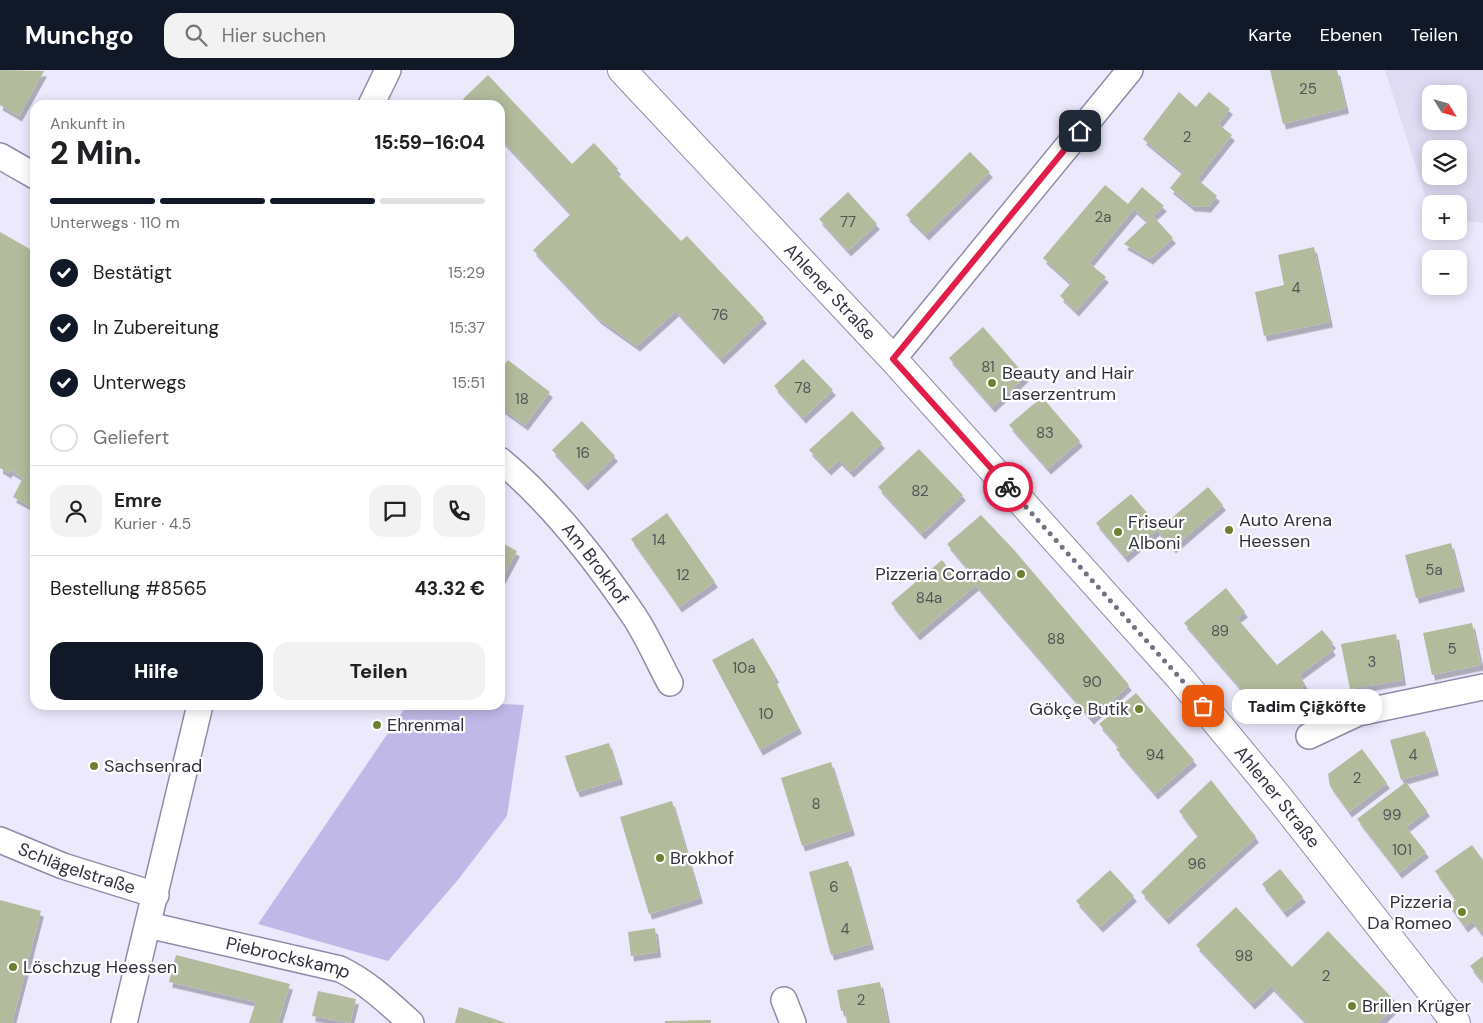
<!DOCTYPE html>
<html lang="de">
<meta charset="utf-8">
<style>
body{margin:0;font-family:"DM Sans",sans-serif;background:#f2f2f2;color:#202124;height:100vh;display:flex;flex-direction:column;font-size:19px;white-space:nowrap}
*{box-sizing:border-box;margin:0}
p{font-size:16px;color:#757577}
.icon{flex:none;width:28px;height:28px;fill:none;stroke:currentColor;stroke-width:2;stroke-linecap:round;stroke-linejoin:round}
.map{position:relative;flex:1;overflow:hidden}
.details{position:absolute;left:30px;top:30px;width:475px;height:610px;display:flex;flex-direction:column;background:#fff;border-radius:15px;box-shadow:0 2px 12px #0003}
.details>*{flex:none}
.needle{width:32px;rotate:127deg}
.tools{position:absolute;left:1422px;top:15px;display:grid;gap:10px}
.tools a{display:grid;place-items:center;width:45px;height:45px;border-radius:10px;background:#fff;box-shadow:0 2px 12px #0003;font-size:25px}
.pin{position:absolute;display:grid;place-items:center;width:42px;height:42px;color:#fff;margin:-21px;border-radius:10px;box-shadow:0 2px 8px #0006}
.courier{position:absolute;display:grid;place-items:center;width:50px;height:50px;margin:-25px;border:4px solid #e11d48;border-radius:50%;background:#fff;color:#222;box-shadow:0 1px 6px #0007}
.bubble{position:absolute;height:35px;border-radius:15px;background:#fff;box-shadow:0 2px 12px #0003;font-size:16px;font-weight:800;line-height:35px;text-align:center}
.head em{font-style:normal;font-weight:800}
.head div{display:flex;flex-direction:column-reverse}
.head{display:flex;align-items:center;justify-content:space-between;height:85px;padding:0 20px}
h1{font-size:32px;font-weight:800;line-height:38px}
.bar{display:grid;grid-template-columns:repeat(4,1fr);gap:8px 5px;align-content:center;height:60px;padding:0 20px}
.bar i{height:6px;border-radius:4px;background:#e0e0e0}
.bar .selected{background:#111827}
.bar p{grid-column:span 4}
.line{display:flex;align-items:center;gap:12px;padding:0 20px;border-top:1px solid #e0e0e0}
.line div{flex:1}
.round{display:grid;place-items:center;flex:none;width:52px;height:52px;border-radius:15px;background:#f2f2f2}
ol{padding:0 20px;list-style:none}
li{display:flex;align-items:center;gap:15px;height:55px}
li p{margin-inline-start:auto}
li .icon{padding:5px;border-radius:50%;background:#111827;color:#fff;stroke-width:4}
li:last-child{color:#757577}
li i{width:28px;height:28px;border:2px solid #e0e0e0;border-radius:50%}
.primary-button{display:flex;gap:10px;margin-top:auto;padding:10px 20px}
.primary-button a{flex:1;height:58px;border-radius:15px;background:#111827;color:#fff;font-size:20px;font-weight:800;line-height:58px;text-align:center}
.primary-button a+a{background:#f2f2f2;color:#202124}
header{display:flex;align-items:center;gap:30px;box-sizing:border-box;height:70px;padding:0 25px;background:#111827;color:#fff}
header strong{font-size:24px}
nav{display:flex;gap:28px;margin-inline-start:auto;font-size:18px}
.search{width:350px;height:45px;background:#f2f2f2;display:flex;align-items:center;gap:12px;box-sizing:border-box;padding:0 18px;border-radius:15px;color:#757577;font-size:19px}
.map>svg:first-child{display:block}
.built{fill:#dedbf2;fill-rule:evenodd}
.green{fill:#c0b9e8}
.building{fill:#b2bb9c;filter:url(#shadow)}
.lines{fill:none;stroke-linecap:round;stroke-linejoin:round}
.minor-casing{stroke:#8f8ba9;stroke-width:28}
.secondary-casing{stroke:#8f8ba9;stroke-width:30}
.minor{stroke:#fff;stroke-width:25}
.secondary{stroke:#fff;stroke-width:28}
.done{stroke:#747181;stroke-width:5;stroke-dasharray:0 9}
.route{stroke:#e11d48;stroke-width:6}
.poi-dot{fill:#6e8131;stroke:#fff;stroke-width:2}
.labels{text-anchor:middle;stroke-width:4.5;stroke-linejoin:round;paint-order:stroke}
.number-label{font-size:15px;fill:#535456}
.street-label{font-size:18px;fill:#33313e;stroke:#fff}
.poi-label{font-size:18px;fill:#33313e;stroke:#fff;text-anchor:start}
</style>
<header>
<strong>Munchgo</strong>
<div class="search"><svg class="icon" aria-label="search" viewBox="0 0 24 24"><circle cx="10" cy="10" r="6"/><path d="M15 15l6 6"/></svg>Hier suchen</div>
<nav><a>Karte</a><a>Ebenen</a><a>Teilen</a></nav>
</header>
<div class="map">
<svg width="1483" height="953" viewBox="0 0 1483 953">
<defs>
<filter id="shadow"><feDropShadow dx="3" dy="5.5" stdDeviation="0" flood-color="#0004"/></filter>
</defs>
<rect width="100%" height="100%" fill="#ece9fd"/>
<!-- built -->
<path class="built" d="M1385 0H1483V153L1459 150V134H1431V144ZM1431 24H1459V51H1431ZM1431 79H1459V106H1431Z"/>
<!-- green -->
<path class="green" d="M500 634 524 635 507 746 457 811 388 891 258 854 407 635Z"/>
<!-- building -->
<path class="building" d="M0 0 44 1 19 46 0 35Z
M1270 0H1337L1346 38 1283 54Z
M488 5 572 94 594 73 618 99 615 102 681 171 687 166 764 248 721 289 676 241 637 276 599 249 533 180 571 144 500 68V35H468L463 29Z
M1179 22 1196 37 1209 22 1230 39 1218 54 1232 65 1197 109 1217 126 1208 137 1192 136 1170 118 1183 102 1143 69Z
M970 82 990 102 926 165 906 145Z
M1105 115 1128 134 1142 117 1164 136 1153 146 1173 168 1150 189 1124 174 1148 151 1134 139 1089 193 1106 207 1076 241 1060 226 1071 213 1043 188Z
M848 122 877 154 848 181 819 149Z
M0 162 35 182V439L13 427 23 408 10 400 8 403 0 398Z
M1314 177 1330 252 1264 266 1255 222 1284 215 1278 185Z
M983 257 1026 306 992 337 949 288Z
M803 289 833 320 803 348 774 316Z
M508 290 550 322 525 355 500 337V301Z
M1042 327 1080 371 1048 399 1009 355Z
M852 341 882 373 851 402 839 390 828 400 809 380Z
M582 351 615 386 585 415 552 380Z
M919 379 963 425 922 464 878 417Z
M1208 417 1223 435 1173 478 1157 460 1125 487 1096 453 1131 424 1160 458Z
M667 443 715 512 679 537 631 469Z
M981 445 1015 481 1129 615 1091 649 976 515 917 565 891 533 942 490 956 508 968 499 947 474Z
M500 472 517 481 502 509 500 508Z
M1451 473 1462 516 1416 528 1405 485Z
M1226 518 1245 542 1237 548 1277 595 1322 560 1333 573 1330 576 1333 580 1299 605 1305 614 1271 643 1261 642 1184 553Z
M1472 553 1481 595 1432 605 1423 563Z
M1396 564 1403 610 1350 619 1341 574Z
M753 568 776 607 774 609 799 658 760 680 712 590Z
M1136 623 1194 690 1155 724 1116 679 1119 677 1099 654Z
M1425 661 1436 700 1401 710 1390 670Z
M609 673 620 709 577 722 565 686Z
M1362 679 1387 713 1349 742 1330 716 1328 704Z
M831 692 852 760 802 776 781 708Z
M1211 710 1256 767 1166 849 1141 822 1198 766 1179 741Z
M1406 712 1427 741 1406 757 1426 782 1399 803 1357 749Z
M672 731 700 828 649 844 620 747Z
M1472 775 1483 790V861L1481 863 1472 851 1465 857 1449 835 1456 830 1435 801Z
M848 791 871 874 831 885 809 802Z
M1280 799 1303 827 1284 842 1262 814Z
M1110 800 1134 826 1100 857 1076 831Z
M0 830 41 841 12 953H0Z
M1236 837 1292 897 1328 861 1398 934 1378 953H1307L1271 916 1252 934 1196 875Z
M655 858 658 882 631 886 628 862Z
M176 885 290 914 278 953H249L256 932 169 912Z
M1483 886V912L1470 896Z
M880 912 888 953H847L845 941H841L837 920Z
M318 921 356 929 350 953 312 946Z
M459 937 506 953H455Z
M711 950V953H665V951Z"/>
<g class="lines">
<!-- minor casing -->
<g class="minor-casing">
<g id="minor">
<path d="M371 35 388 0"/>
<path d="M0 86 35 106"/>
<path d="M893 289 1130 0"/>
<path id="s1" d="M500 390C550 431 598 493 634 546 648 567 658 591 670 613"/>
<path d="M1309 666 1358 643 1483 617"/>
<path id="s2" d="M0 770 63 796 156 825"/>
<path id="s3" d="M148 855 340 899C367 912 389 933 411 953"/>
<path d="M784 930 793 953"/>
<path d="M124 953 200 635"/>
</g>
</g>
<!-- secondary casing -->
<g class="secondary-casing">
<g id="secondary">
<path id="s4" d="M622 0 893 289 1180 608 1279 728 1456 953"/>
</g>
</g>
<!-- minor -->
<use href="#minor" class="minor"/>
<!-- secondary -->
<use href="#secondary" class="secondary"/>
</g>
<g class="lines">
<!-- done -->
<path class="done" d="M1008 417 1180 608 1203 636"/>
<!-- route -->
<path class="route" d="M1008 417 893 289 1080 61"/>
</g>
<!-- markers -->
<g class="poi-dot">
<circle cx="992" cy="313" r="5"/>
<circle cx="1229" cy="460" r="5"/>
<circle cx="1118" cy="462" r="5"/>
<circle cx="1021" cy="504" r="5"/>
<circle cx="1139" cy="639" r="5"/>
<circle cx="377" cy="655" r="5"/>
<circle cx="94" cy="696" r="5"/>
<circle cx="660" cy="788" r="5"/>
<circle cx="1462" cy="842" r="5"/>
<circle cx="13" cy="897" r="5"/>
<circle cx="1352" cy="936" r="5"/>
</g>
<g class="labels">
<!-- number labels -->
<g class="number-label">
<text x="1308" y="24">25</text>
<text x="1187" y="72">2</text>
<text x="1103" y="152">2a</text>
<text x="848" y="157">77</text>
<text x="1296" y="223">4</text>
<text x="720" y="250">76</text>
<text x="988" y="302">81</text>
<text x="803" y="323">78</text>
<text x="522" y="334">18</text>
<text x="1045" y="368">83</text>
<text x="583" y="388">16</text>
<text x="920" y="426">82</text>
<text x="659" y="475">14</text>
<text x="1434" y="505">5a</text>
<text x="683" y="510">12</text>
<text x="929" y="533">84a</text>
<text x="1220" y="566">89</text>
<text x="1056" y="574">88</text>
<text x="1452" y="584">5</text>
<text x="1372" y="597">3</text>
<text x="744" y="603">10a</text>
<text x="1092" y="617">90</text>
<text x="766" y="649">10</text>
<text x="1155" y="690">94</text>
<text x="1413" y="690">4</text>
<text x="1357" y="713">2</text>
<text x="816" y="739">8</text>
<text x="1392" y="750">99</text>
<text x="1402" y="785">101</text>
<text x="1197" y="799">96</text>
<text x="834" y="822">6</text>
<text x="845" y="864">4</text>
<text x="1244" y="891">98</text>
<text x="1326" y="911">2</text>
<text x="861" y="935">2</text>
</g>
<!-- street labels -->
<g class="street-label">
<text dy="6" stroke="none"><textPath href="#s4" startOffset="304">Ahlener Straße</textPath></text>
<text dy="6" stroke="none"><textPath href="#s1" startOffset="141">Am Brokhof</textPath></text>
<text dy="6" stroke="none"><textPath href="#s4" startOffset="979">Ahlener Straße</textPath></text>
<text dy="6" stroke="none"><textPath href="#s2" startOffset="82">Schlägelstraße</textPath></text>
<text dy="6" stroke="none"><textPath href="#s3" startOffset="144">Piebrockskamp</textPath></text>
</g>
<!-- poi labels -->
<g class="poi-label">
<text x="1002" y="309">Beauty and Hair<tspan x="1002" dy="21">Laserzentrum</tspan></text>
<text x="1239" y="456">Auto Arena<tspan x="1239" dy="21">Heessen</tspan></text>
<text x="1128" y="458">Friseur<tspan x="1128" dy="21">Alboni</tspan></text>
<text x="1011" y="510" text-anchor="end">Pizzeria Corrado</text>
<text x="1129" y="645" text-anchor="end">Gökçe Butik</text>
<text x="387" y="661">Ehrenmal</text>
<text x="104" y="702">Sachsenrad</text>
<text x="670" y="794">Brokhof</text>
<text x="1452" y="838" text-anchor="end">Pizzeria<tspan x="1452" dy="21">Da Romeo</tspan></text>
<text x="23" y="903">Löschzug Heessen</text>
<text x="1362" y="942">Brillen Krüger</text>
</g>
</g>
</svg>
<div class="tools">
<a><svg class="needle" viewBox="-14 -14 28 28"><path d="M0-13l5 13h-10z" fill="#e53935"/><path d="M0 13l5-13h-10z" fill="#757577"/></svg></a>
<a><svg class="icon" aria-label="layers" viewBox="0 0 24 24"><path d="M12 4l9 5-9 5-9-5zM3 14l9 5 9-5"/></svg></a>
<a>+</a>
<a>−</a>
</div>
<div class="pin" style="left:1203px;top:636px;background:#ea580c"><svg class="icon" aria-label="bag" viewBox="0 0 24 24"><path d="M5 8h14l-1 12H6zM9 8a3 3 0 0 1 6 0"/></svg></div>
<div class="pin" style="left:1080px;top:61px;background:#1f2937"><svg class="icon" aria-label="home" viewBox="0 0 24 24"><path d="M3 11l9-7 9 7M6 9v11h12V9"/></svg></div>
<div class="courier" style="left:1008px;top:417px"><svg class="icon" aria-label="bike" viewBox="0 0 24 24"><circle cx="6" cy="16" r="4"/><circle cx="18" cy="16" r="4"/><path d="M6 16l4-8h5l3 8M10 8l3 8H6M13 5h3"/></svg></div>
<div class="bubble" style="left:1232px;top:619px;width:150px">Tadim Çiğköfte</div>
<section class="details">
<div class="head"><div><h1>2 Min.</h1><p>Ankunft in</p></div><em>15:59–16:04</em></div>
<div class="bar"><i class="selected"></i><i class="selected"></i><i class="selected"></i><i></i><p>Unterwegs · 110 m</p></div>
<ol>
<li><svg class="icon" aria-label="check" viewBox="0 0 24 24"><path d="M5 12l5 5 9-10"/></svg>Bestätigt<p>15:29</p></li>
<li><svg class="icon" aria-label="check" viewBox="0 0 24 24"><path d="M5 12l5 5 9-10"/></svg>In Zubereitung<p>15:37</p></li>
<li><svg class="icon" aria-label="check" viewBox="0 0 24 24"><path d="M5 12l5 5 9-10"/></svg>Unterwegs<p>15:51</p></li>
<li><i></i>Geliefert</li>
</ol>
<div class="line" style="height:90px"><a class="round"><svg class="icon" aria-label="person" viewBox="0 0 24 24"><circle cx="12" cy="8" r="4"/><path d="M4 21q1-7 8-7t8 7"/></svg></a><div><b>Emre</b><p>Kurier · 4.5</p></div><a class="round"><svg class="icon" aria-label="chat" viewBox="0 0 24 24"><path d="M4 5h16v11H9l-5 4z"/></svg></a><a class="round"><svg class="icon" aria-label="phone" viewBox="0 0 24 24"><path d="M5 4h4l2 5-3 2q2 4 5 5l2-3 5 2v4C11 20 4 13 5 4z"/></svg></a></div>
<div class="line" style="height:65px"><div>Bestellung #8565</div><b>43.32 €</b></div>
<div class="primary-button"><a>Hilfe</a><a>Teilen</a></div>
</section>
</div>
